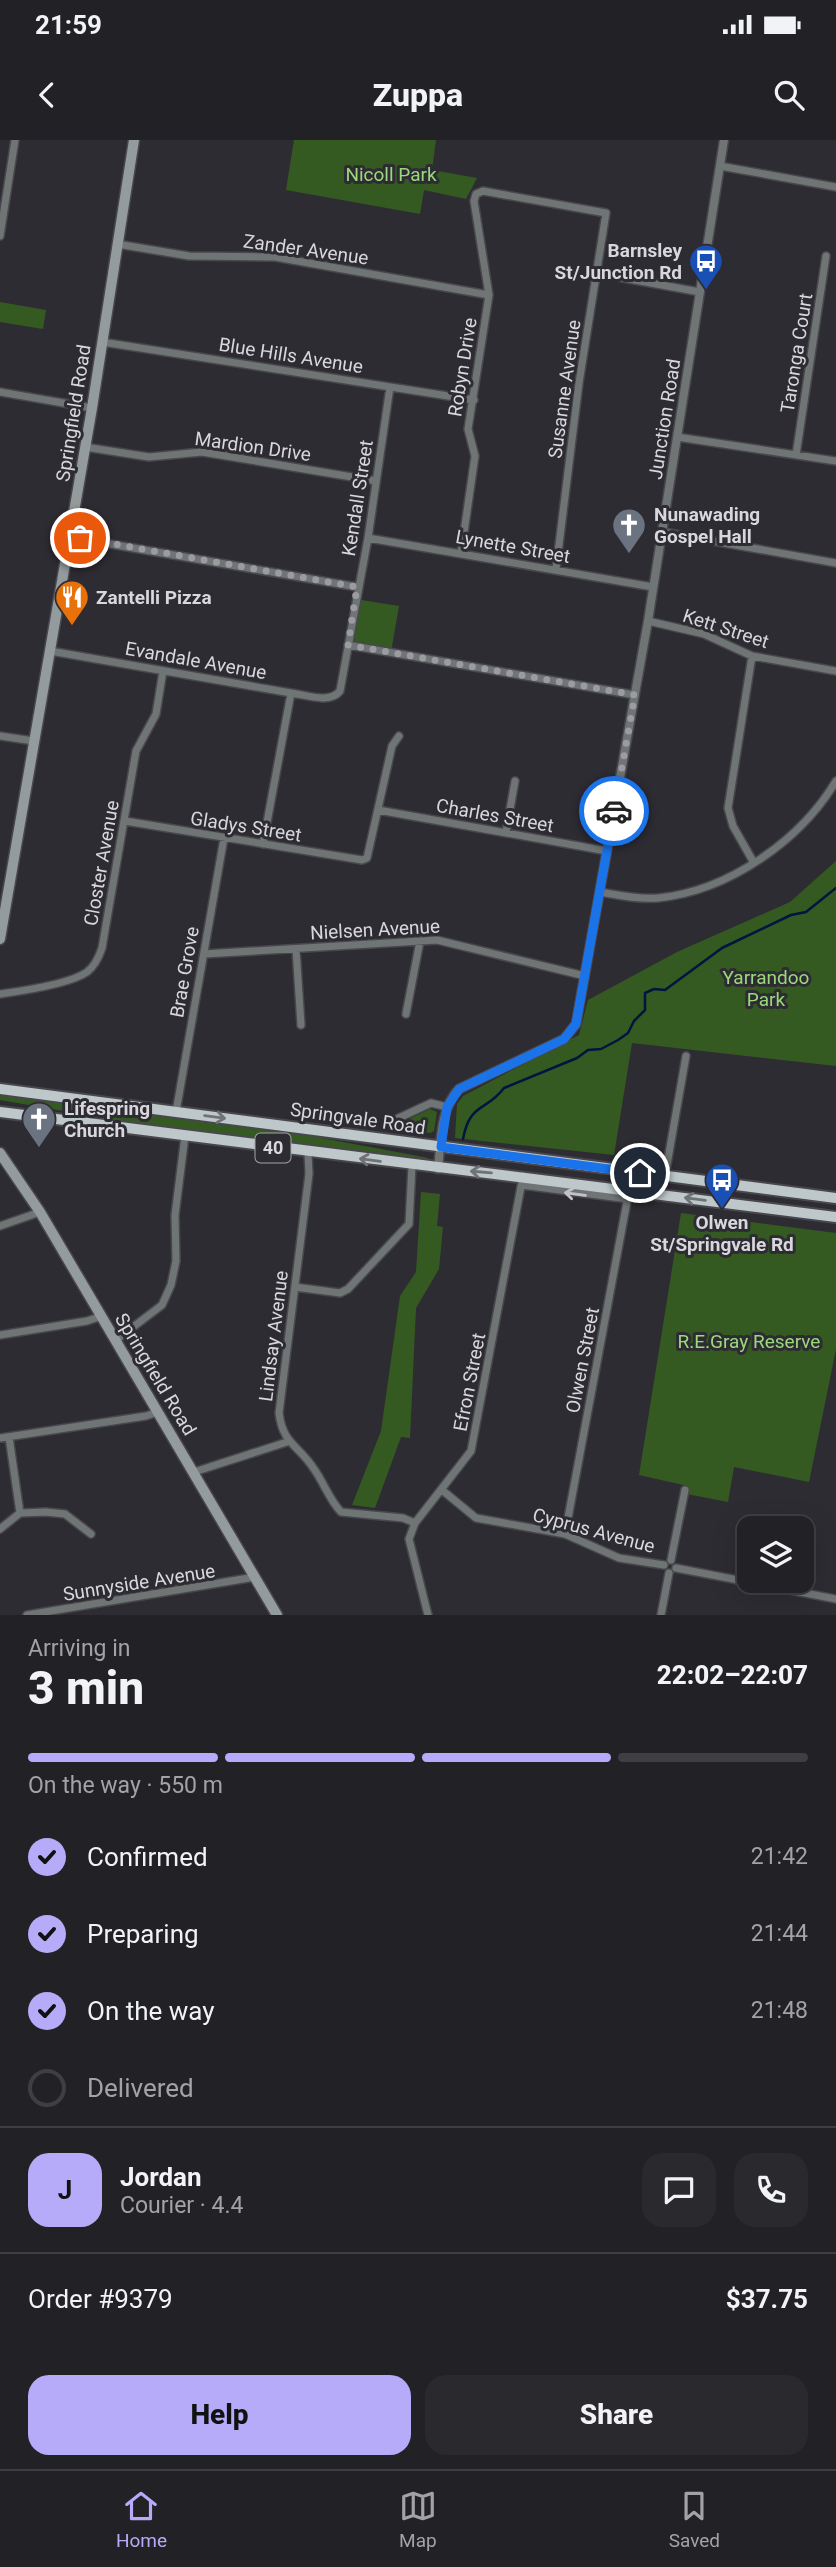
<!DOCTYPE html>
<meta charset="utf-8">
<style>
body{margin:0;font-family:Roboto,sans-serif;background:#2a292e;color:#f1f3f6;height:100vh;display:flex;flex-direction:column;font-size:26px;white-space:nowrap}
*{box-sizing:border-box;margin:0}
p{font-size:23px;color:#a2a3a7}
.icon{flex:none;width:38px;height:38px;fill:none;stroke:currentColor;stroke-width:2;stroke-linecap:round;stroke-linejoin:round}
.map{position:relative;height:1475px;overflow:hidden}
.drawer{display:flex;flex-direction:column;background:#222126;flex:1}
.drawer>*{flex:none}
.fabs{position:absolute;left:737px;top:1376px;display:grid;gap:14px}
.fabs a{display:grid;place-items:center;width:77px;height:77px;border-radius:14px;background:#222126;box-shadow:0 7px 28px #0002,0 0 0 2px #3f3e43;font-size:35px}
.pin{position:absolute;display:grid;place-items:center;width:60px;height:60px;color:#fff;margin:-30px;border:4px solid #fff;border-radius:50%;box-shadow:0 2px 7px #0007}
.courier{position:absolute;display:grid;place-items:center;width:70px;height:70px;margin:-35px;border:5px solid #1a73e8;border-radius:50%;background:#fff;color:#222;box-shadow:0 2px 9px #0007}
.summary em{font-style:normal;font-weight:800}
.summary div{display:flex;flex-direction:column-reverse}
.summary{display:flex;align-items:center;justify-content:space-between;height:119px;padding:0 28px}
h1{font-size:46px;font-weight:800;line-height:52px}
.bar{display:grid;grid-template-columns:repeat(4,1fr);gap:10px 7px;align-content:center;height:84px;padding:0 28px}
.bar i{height:9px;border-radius:5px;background:#3f3e43}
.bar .active{background:#b6abf8}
.bar p{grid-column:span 4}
.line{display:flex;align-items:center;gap:18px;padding:0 28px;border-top:2px solid #3f3e43}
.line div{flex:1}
.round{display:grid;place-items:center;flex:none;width:74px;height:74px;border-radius:21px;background:#2a292e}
ol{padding:0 28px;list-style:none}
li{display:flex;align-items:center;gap:21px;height:77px}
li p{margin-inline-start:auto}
li .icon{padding:7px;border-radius:50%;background:#b6abf8;color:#111;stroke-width:4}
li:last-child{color:#a2a3a7}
li i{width:38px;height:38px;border:4px solid #3f3e43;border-radius:50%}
.action{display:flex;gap:14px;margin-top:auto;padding:14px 28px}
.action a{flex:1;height:80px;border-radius:21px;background:#b6abf8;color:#111;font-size:28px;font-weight:800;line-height:80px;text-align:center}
.action a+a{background:#2a292e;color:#f1f3f6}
.status{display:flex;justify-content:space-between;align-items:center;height:49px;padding:0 35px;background:#222126;direction:ltr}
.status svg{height:19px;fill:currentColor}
header{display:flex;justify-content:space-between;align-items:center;height:91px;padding:0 28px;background:#222126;font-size:32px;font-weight:800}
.tab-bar{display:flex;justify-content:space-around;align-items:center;height:98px;border-top:2px solid #3f3e43;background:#222126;font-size:19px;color:#a2a3a7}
.tab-bar a{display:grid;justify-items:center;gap:4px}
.tab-bar .active{color:#b6abf8}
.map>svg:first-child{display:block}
.green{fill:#355a21}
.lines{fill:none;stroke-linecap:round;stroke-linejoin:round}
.stream{stroke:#001540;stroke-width:2.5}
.minor-casing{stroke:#49474e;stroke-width:10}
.tertiary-casing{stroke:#49474e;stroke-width:11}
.secondary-casing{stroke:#49474e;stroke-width:13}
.trunk-casing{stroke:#49474e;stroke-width:14}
.minor{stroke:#6f7475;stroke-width:7}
.tertiary{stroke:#6f7475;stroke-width:8}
.secondary{stroke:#949b9d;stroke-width:10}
.trunk{stroke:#bec8ca;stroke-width:10}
.oneway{stroke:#6f7277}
.oneway2{stroke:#c3c3c7}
.done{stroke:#9c9ba1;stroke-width:7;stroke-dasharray:0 12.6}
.route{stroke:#1a73e8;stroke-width:9}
.labels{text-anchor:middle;stroke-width:6;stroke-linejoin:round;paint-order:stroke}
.shield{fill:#2e2c33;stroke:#a5a4a9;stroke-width:2}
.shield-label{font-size:18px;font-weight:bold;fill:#d8d7dc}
.park-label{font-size:19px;fill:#9ad87b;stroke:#2e2c33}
.street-label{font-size:19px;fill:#d8d7dc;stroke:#2e2c33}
.poi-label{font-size:19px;font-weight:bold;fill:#d8d7dc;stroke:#2e2c33;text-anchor:start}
</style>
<div class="status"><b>21:59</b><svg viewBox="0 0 49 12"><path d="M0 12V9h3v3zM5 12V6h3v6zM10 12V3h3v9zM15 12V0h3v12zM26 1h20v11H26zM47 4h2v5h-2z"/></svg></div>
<header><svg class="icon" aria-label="back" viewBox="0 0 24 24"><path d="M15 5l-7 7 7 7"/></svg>Zuppa<svg class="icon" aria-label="search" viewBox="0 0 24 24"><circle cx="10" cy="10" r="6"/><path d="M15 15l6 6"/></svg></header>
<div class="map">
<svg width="836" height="1475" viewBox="0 0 836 1475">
<rect width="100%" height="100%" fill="#2e2c33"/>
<!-- green -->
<path class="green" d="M294 0H436L432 30 477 38 466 59 424 50 420 74 286 50Z
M0 162 46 170 43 189 0 182Z
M355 459 399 466 391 512 348 505Z
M836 721V926L632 903 614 1015 455 998 457 964 463 956 579 895 588 860 677 812 790 762Z
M0 955 305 995 429 1018 419 1021 139 984 0 960Z
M430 969 437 972 434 991 430 993 391 988Z
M421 1052 440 1054 437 1086 443 1087 439 1129 416 1168 410 1298 401 1297 375 1368 352 1365 381 1291 400 1156 416 1132Z
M681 1073 836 1093V1209L809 1342 734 1327 728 1362 687 1354 688 1346 639 1335Z"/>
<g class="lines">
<!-- stream -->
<path class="stream" d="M463 999C470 962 486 972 504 948L577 918 588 910 601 909 618 900 628 893 634 881 645 870V853L654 849 665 850 722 808 791 775 806 772 836 748"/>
<!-- minor casing -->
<g class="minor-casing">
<path id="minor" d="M720 26 836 47
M0 96 15 0
M117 104 189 116 275 117 489 155
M596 133 700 152
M102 202 474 260
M0 252 92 268
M677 297 836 321
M85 307 149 317 202 312 376 341
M796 315 826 116
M663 392 836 423
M70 397 357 447
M368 398 653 447
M461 413 475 316 468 289 489 155 474 61 476 54 483 51 606 73 579 243 556 429
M648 481 704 494 752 516 836 531
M348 505 635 555
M50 511 291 553C306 555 330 564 340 551L368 398 390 247
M752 516 728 668 733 686 754 723
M0 596 34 601
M378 670 607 711
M125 681 362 720 367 718 392 606 399 596
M506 692 515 641
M263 704 291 553
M600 752C617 755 640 760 658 758 728 751 800 701 836 641
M296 809 301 885
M204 814 437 800 585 836
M0 854C22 851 70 844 87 832 95 826 99 817 102 808L136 611 156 574 163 531
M406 874 420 801
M176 972 224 698
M388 983 431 963 447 967
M308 1013 309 1034 279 1273C283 1305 299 1305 314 1329 324 1343 329 1359 341 1372L403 1378 415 1383
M665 1036 686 916
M522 1045 628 1059
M0 1086 40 1072
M295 1147 340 1153 348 1149 409 1084 412 1026
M0 1195 87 1181 102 1176
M116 1200 162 1165 171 1145 176 1121 175 1075 185 996
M9 1297 20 1373
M0 1298 146 1276 158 1272
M194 1332 287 1302
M442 1350 476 1378 565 1394 619 1418 664 1425
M778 1388 779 1381
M0 1389 20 1373 46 1372 65 1374 91 1394
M565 1394 629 1051
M671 1420 685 1350
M676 1428 836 1459
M27 1475 255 1437
M428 1475 409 1399 415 1383 471 1311 523 1036
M661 1475 669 1433"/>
</g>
<!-- tertiary casing -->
<g class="tertiary-casing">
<path id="tertiary" d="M438 1029C441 1003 440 968 459 949L564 899 576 884 648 481 724 0"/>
</g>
<!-- secondary casing -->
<g class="secondary-casing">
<path id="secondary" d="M0 799 92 268 134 0
M0 1013 40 1072 277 1475"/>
</g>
<!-- trunk casing -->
<g class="trunk-casing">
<path id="trunk" d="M0 949 836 1058
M0 972 836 1077"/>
</g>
<!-- minor -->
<use href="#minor" class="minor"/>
<!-- tertiary -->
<use href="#tertiary" class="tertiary"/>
<!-- secondary -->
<use href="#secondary" class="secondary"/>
<!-- trunk -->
<use href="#trunk" class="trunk"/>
</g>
<!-- one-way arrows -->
<defs><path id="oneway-shaft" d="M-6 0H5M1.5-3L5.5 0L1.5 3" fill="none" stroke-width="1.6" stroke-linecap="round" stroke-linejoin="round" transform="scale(1.75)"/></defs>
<g class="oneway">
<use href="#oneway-shaft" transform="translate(215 977) rotate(8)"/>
<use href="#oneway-shaft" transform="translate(370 1020) rotate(-173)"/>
<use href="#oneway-shaft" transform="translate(481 1032) rotate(-175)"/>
<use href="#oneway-shaft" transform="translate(695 1059) rotate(-173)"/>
</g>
<use class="oneway2" href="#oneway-shaft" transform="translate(575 1054) rotate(-172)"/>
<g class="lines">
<!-- done -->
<path class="done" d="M80 398 357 447 348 505 635 555 614 671"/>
<!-- route -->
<path class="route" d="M614 671 576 884 564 899 459 949 447 967 441 1007 640 1033"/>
</g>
<!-- icons -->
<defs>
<g id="bus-pin" transform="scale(1.75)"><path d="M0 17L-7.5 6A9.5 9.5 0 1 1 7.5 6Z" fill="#1a4fb4" stroke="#2e2c33"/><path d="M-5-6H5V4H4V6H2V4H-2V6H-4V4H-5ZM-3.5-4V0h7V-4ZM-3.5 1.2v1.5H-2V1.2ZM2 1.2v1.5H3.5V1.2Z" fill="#fff"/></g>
<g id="church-pin" transform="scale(1.75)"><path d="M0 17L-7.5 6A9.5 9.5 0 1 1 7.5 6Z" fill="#6b7280" stroke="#2e2c33"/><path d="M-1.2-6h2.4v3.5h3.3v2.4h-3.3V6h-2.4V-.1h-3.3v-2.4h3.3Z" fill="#fff"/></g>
<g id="restaurant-pin" transform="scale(1.75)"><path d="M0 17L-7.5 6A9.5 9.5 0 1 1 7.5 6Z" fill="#e8710a" stroke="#2e2c33"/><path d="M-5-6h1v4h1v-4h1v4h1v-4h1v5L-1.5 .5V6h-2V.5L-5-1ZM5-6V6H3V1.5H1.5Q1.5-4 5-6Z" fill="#fff"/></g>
</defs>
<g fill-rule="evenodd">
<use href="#bus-pin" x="706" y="121"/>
<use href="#church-pin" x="629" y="385"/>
<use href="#restaurant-pin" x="72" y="457"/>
<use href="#church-pin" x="39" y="979"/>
<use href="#bus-pin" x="722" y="1040"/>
</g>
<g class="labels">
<!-- shield labels -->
<rect class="shield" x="255.5" y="993.5" width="35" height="29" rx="5"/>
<g class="shield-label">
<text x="273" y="1014">40</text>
</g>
<!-- park labels -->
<g class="park-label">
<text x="391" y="41">Nicoll Park</text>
<text x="766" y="844">Yarrandoo<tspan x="766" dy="22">Park</tspan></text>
<text x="749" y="1208">R.E.Gray Reserve</text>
</g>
<!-- street labels -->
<g class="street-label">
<text transform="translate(306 109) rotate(8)" y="7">Zander Avenue</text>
<text transform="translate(796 213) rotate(-81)" y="7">Taronga Court</text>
<text transform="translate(291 215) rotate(9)" y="7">Blue Hills Avenue</text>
<text transform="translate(462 227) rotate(-81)" y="7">Robyn Drive</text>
<text transform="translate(564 249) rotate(-82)" y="7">Susanne Avenue</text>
<text transform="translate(73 273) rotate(-81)" y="7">Springfield Road</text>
<text transform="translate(664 279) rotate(-81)" y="7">Junction Road</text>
<text transform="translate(253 306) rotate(8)" y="7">Mardion Drive</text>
<text transform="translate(357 358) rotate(-81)" y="7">Kendall Street</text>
<text transform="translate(513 406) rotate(10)" y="7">Lynette Street</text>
<text transform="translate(726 488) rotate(18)" y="7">Kett Street</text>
<text transform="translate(196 520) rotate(10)" y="7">Evandale Avenue</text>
<text transform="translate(495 675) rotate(10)" y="7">Charles Street</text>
<text transform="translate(246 686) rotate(9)" y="7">Gladys Street</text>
<text transform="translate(101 723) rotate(-80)" y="7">Closter Avenue</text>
<text transform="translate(375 789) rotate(-3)" y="7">Nielsen Avenue</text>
<text transform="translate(184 832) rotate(-80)" y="7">Brae Grove</text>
<text transform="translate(358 978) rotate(8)" y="7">Springvale Road</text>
<text transform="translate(273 1196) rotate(-83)" y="7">Lindsay Avenue</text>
<text transform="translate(582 1220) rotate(-79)" y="7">Olwen Street</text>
<text transform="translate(156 1234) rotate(59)" y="7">Springfield Road</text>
<text transform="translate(469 1242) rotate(-79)" y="7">Efron Street</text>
<text transform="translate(594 1390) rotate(15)" y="7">Cyprus Avenue</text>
<text transform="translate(139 1442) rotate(-9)" y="7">Sunnyside Avenue</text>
</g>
<!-- poi labels -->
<g class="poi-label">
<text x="682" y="117" text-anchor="end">Barnsley<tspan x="682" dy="22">St/Junction Rd</tspan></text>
<text x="654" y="381">Nunawading<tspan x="654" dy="22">Gospel Hall</tspan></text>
<text x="96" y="464">Zantelli Pizza</text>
<text x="64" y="975">Lifespring<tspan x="64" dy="22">Church</tspan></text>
<text x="722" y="1089" text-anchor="middle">Olwen<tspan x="722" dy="22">St/Springvale Rd</tspan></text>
</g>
</g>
</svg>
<div class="fabs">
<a><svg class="icon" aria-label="layers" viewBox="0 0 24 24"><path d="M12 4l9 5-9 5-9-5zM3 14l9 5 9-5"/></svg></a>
</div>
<div class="pin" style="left:80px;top:398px;background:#ea580c"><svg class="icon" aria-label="bag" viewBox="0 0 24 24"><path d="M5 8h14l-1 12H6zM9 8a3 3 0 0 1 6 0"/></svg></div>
<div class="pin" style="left:640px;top:1033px;background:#1f2937"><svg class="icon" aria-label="home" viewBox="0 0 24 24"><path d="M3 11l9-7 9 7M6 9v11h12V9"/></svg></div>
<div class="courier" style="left:614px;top:671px"><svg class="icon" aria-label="car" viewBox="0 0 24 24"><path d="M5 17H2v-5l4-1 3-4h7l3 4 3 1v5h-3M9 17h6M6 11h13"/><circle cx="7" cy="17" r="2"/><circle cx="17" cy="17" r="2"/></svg></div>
</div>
<section class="drawer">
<div class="summary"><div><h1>3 min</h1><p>Arriving in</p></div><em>22:02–22:07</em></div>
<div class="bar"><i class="active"></i><i class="active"></i><i class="active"></i><i></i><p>On the way · 550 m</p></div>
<ol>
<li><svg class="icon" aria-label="check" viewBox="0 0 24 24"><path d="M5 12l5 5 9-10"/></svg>Confirmed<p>21:42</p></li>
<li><svg class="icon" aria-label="check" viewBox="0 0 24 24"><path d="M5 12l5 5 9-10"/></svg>Preparing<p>21:44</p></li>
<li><svg class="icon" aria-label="check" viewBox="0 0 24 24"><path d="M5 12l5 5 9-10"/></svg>On the way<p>21:48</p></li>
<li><i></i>Delivered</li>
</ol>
<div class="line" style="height:126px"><b class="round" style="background:#b6abf8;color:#111">J</b><div><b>Jordan</b><p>Courier · 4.4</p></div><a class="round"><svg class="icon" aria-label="chat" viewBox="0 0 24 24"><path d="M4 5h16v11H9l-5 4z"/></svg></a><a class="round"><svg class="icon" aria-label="phone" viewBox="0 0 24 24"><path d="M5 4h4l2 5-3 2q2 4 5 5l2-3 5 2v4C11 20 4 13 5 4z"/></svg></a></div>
<div class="line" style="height:91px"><div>Order #9379</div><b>$37.75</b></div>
<div class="action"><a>Help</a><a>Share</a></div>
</section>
<nav class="tab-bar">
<a class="active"><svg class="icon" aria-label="home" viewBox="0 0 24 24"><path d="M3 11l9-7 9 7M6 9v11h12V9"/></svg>Home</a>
<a><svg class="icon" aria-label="map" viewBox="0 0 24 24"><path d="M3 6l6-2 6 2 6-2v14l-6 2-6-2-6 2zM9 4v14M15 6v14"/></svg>Map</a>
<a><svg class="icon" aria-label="saved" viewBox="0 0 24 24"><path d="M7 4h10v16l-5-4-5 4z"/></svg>Saved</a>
</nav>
